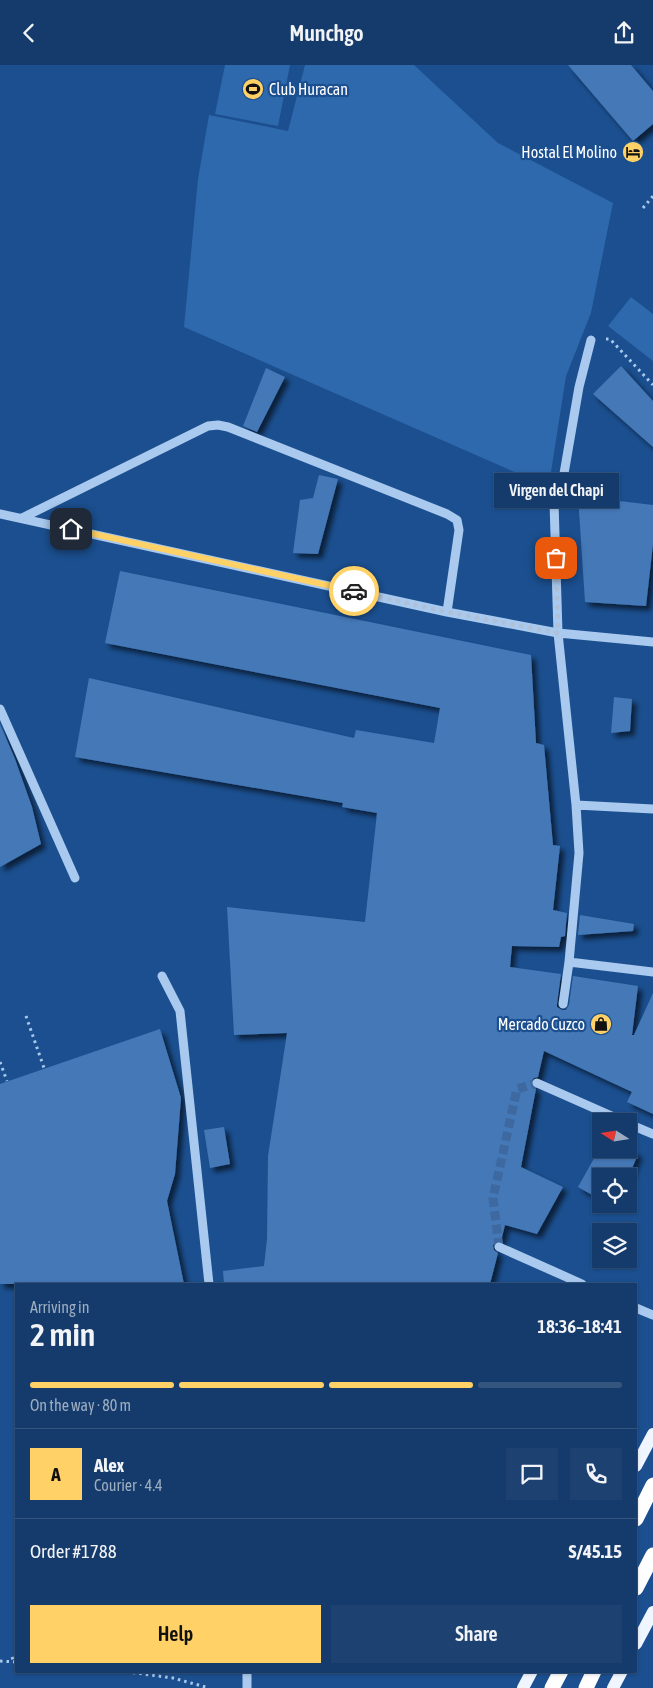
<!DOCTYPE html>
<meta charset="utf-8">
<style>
body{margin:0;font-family:"Asap Condensed",sans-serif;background:#1d4271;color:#f1f3f6;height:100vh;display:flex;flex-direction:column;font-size:19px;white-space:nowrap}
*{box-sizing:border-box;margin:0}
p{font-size:16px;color:#9dadc1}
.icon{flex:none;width:28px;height:28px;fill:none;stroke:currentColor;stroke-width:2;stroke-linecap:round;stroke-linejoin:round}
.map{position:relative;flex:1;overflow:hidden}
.drawer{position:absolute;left:15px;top:1218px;width:622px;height:390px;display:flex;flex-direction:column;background:#143b6b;border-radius:0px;box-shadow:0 1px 4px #0004,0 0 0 1px #33557e}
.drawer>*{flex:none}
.needle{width:32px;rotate:282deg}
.tools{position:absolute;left:592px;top:1048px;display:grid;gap:10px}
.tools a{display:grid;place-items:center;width:45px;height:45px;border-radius:0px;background:#143b6b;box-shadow:0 1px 4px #0004,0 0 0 1px #33557e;font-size:25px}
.pin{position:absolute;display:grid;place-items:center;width:42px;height:42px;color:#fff;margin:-21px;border-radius:10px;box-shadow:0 2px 8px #0006}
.courier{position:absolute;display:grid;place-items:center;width:50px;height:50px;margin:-25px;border:4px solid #ffd166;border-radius:50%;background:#fff;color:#222;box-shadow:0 1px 6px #0007}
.bubble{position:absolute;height:35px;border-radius:0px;background:#143b6b;box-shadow:0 1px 4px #0004,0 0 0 1px #33557e;font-size:16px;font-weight:600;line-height:35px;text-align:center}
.summary em{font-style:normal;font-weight:600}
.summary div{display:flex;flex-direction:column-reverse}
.summary{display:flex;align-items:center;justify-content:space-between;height:85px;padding:0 15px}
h1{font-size:32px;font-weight:600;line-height:38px}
.bar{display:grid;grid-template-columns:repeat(4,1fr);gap:8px 5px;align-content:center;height:60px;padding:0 15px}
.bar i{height:6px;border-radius:4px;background:#33557e}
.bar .selected{background:#ffd166}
.bar p{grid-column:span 4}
.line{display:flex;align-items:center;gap:12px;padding:0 15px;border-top:1px solid #33557e}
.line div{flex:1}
.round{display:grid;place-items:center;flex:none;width:52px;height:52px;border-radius:0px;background:#1d4271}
.action{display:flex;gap:10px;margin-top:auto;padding:10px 15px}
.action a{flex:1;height:58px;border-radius:0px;background:#ffd166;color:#111;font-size:20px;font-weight:600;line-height:58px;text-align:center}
.action a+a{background:#1d4271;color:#f1f3f6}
header{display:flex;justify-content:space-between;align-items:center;height:65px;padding:0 15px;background:#143b6b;font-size:22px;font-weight:600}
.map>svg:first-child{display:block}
.green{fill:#2e69ad}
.building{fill:#4478b7;filter:url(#shadow)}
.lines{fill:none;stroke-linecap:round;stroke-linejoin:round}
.minor-tunnel{stroke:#3d69a0;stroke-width:9;stroke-dasharray:9 4.5;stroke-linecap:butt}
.path{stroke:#a9c9ee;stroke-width:3;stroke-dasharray:2.5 4;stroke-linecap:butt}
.minor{stroke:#a9c9ee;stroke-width:9}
.major{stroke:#f0f6ff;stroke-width:12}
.highway{stroke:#fff;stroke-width:15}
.done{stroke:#afc1d8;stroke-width:5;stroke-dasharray:0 9}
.route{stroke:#ffd166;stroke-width:6}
.labels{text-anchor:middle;stroke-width:4.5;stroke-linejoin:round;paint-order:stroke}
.poi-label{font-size:16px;fill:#fff;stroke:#1b4f8f;text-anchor:end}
</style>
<header><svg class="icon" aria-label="back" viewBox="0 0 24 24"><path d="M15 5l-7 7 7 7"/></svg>Munchgo<svg class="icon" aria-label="share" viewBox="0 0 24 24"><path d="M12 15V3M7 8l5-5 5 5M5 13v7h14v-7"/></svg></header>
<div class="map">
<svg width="653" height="1623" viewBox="0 0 653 1623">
<defs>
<filter id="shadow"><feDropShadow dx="4.5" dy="4.5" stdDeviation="2.5" flood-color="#0009"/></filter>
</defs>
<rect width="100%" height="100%" fill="#1b4f8f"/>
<!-- green -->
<path class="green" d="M225 0H290L278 61 215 49Z
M305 0H414L498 78 613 138 591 248 566 311 551 407 535 416 184 262 198 114 209 50 288 66Z
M631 232 653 249V296L608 261Z"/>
<!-- building -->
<path class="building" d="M568 0H631L653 26V59L633 76Z
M621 301 653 336V382L593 329Z
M266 303 285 312 257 367 243 361Z
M319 410 338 414 318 489 293 488 300 435 313 433Z
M578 431 653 440V479L646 541 585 537Z
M120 506 531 590 536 678 544 680 553 780 560 781 553 845 567 848 565 871 561 872 559 882 512 881 510 902 561 909 557 939V942L562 945H566L569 940 573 911 638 921 632 970H634L653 928V1049L627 1037 632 1027 544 986 538 1012 534 1013 531 1016 532 1021 536 1024 521 1102 563 1122 537 1169 505 1160 501 1176 496 1177 493 1180 494 1185 498 1188 490 1219H224L223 1206 264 1201 267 1174 268 1091 287 968 234 970 227 842 365 857 377 748 342 742 343 738 75 692 89 613 354 673 356 665 434 678 440 643 105 578Z
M614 632 632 634 630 666 611 668Z
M0 659 15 694 32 742 41 779 0 802Z
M580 850 634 859 633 866 578 870Z
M160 964 181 1033 175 1109 167 1136 184 1219H0V1019Z
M224 1062 230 1099 210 1103 204 1065Z
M601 1081V1084H629L638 1089 629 1111H601V1135L578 1122Z"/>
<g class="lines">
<!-- minor-tunnel -->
<path class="minor-tunnel" d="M499 1182 493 1133 517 1024 537 1018"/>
<!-- path -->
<path class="path" d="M643 143 653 131
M606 274H610L653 320
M26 951 44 1003
M0 997 7 1016
M12 1592 14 1597
M0 1596 16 1597
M120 1606 173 1613 209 1623"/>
<!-- minor -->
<path class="minor" d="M0 449 447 547 558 568 653 577
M22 453 208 361 218 360 228 362 447 449 457 455 459 465 447 547
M0 644 75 813
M576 740 653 744
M569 897 653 907
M162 911 180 946 209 1219
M563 939 569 897 579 788 576 740 558 568 554 437 562 420 579 322 591 275
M537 1018 623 1056
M629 1059 653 1069
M499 1182 582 1219
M636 1243 653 1250
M247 1606V1623"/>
<!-- major -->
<path class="major" d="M636 1401 653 1369
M636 1579 653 1547
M523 1623 532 1606
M613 1623 622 1606"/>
<!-- highway -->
<path class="highway" d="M636 1454 653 1420
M636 1523 653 1490
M552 1623 561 1606
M586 1623 594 1606"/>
</g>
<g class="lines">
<!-- done -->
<path class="done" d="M354 526 447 547 558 568 556 493"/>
<!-- route -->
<path class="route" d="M71 464 354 526"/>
</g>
<!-- icons -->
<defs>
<g id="stadium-disc" transform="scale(1.125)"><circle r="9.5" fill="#ffd166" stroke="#1b4f8f"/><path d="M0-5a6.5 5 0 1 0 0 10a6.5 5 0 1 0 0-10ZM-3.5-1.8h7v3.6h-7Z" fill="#111"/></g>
<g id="hotel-disc" transform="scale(1.125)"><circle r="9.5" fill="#ffd166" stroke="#1b4f8f"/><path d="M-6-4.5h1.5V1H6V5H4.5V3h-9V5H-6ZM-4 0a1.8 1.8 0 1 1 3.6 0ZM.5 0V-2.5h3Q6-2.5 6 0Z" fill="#111"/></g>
<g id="shop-disc" transform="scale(1.125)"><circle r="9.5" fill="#ffd166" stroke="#1b4f8f"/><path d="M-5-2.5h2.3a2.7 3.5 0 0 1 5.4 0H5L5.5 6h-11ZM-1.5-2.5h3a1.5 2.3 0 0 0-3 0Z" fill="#111"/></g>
</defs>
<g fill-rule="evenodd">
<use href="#stadium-disc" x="253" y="24"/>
<use href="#hotel-disc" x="633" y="87"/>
<use href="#shop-disc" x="601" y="959"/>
</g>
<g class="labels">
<!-- poi labels -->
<g class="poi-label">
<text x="269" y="30" text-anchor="start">Club Huracan</text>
<text x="617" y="93">Hostal El Molino</text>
<text x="585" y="965">Mercado Cuzco</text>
</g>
</g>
</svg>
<div class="tools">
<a><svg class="needle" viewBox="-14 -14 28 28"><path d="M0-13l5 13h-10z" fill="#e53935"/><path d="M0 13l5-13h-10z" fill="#9dadc1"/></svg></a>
<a><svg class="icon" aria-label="locate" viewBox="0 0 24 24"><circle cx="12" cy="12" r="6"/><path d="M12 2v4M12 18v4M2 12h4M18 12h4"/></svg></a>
<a><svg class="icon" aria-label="layers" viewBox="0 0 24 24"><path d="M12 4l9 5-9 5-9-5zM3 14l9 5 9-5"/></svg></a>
</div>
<div class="pin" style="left:556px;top:493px;background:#ea580c"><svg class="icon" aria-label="bag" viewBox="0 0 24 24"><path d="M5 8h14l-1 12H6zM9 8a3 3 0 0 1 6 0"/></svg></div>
<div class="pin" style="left:71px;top:464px;background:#1f2937"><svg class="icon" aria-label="home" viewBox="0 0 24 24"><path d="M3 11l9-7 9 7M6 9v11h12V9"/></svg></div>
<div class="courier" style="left:354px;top:526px"><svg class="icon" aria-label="car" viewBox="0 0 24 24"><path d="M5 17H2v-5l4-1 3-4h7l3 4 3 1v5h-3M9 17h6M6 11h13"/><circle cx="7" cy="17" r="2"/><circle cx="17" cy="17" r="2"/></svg></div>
<div class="bubble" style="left:494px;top:408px;width:125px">Virgen del Chapi</div>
<section class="drawer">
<div class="summary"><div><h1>2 min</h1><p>Arriving in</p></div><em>18:36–18:41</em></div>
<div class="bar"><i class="selected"></i><i class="selected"></i><i class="selected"></i><i></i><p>On the way · 80 m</p></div>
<div class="line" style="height:90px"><b class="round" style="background:#ffd166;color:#111">A</b><div><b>Alex</b><p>Courier · 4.4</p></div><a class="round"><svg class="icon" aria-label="chat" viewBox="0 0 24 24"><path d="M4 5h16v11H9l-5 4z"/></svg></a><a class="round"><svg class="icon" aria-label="phone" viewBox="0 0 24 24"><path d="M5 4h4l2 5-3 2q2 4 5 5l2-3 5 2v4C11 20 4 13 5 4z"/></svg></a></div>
<div class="line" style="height:65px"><div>Order #1788</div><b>S/45.15</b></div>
<div class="action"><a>Help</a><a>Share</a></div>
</section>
</div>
